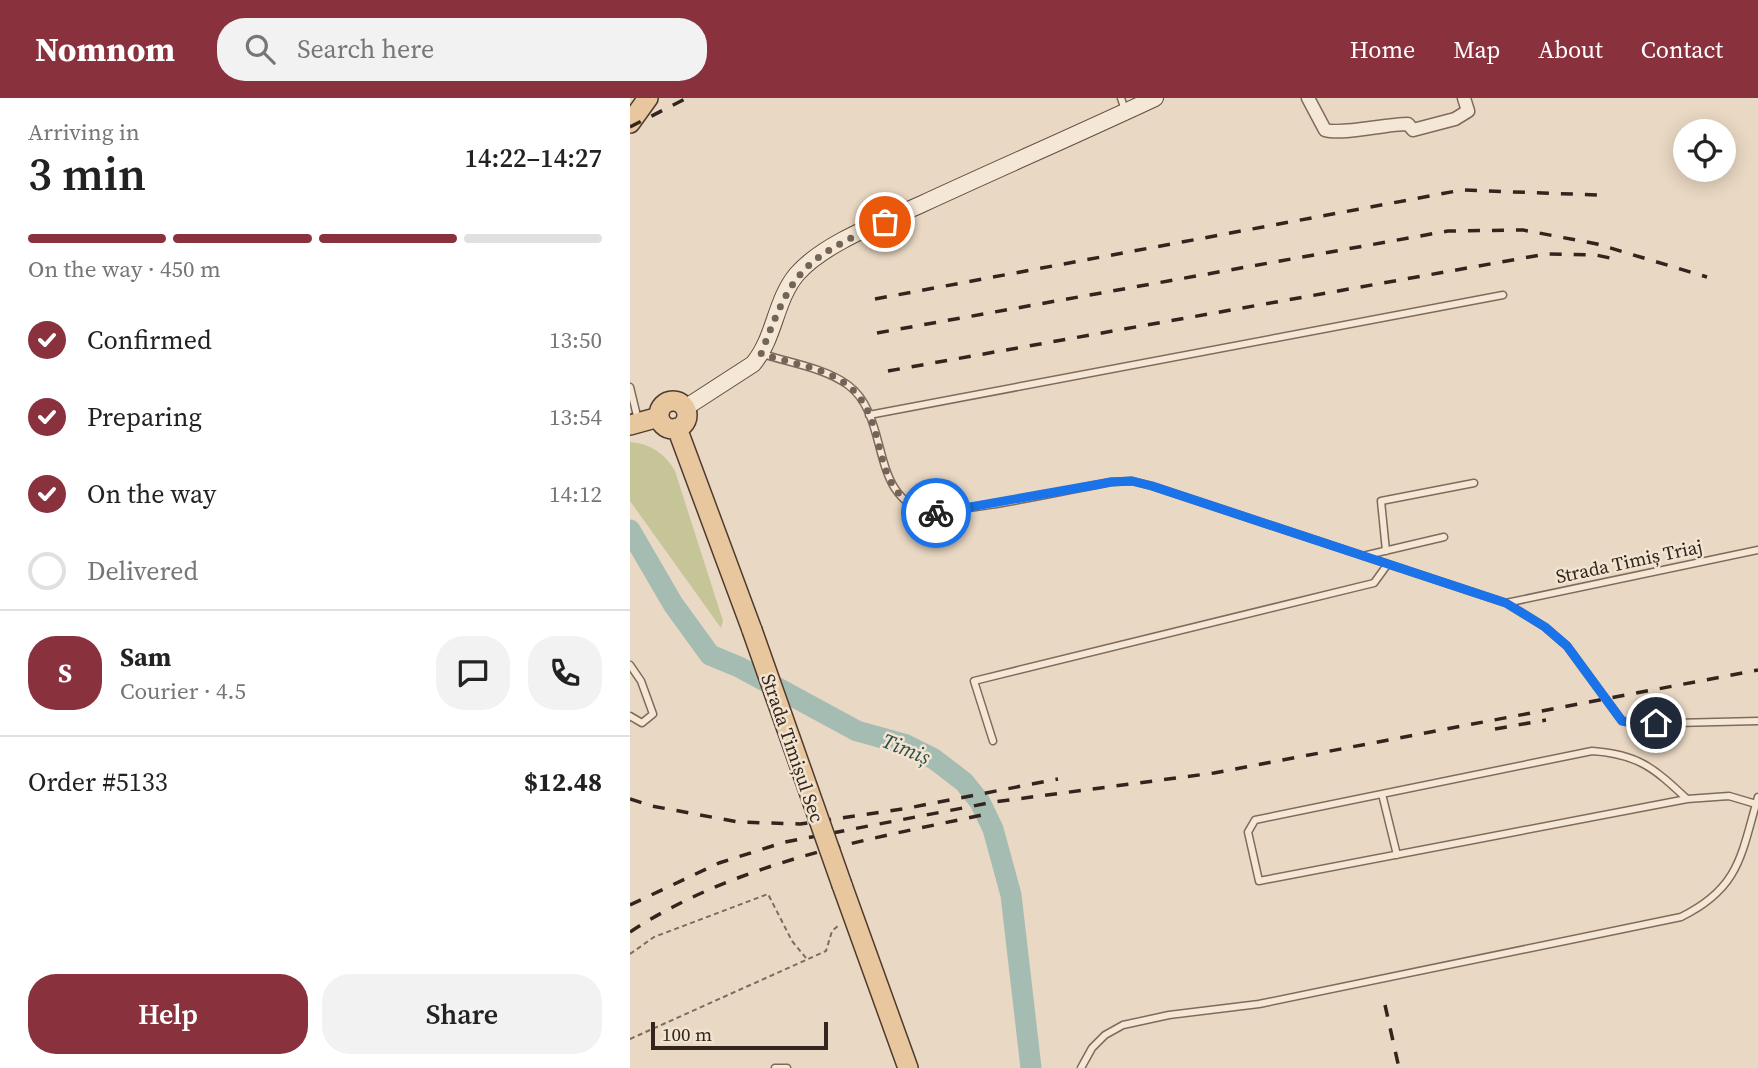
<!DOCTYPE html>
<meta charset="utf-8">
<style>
body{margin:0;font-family:"Source Serif 4",serif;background:#f2f2f2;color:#222;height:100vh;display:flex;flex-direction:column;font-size:26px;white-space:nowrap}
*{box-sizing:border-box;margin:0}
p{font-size:23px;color:#767676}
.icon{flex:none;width:38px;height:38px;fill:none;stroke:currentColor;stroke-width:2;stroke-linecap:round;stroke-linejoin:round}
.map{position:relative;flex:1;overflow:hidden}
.panel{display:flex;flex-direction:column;background:#fff;width:630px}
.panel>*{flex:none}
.buttons{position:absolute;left:1043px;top:21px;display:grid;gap:14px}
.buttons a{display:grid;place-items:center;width:63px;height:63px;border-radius:50%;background:#fff;box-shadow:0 4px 18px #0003;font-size:35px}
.scale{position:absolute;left:21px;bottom:18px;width:177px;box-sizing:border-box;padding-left:7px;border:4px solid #33251e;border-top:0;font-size:19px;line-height:24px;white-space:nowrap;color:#33251e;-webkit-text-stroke:5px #f1e4d1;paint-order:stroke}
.pin{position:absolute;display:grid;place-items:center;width:60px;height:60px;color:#fff;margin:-30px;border:4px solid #fff;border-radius:50%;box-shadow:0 2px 7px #0007}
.courier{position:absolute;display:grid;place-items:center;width:70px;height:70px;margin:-35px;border:5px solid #1a73e8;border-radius:50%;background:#fff;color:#222;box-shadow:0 2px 9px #0007}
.summary em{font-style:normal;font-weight:600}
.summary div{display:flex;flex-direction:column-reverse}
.summary{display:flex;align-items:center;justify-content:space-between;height:119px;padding:0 28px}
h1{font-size:46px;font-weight:600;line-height:52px}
.bar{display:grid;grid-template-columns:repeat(4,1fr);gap:10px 7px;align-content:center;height:84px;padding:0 28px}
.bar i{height:9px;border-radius:5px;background:#e0e0e0}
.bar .on{background:#8a313e}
.bar p{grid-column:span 4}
.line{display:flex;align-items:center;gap:18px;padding:0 28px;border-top:2px solid #e0e0e0}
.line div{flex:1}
.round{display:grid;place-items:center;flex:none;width:74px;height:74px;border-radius:28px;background:#f2f2f2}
ol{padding:0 28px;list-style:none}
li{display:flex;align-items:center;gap:21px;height:77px}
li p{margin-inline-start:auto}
li .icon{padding:7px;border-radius:50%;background:#8a313e;color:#fff;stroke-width:4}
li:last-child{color:#767676}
li i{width:38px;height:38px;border:4px solid #e0e0e0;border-radius:50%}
.action{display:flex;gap:14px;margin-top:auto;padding:14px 28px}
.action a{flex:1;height:80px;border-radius:28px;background:#8a313e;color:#fff;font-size:28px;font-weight:600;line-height:80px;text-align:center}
.action a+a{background:#f2f2f2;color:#222}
header{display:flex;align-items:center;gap:42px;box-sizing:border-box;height:98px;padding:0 35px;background:#8a313e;color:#fff}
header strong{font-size:33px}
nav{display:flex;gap:38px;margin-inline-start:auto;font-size:24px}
.search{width:490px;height:63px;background:#f2f2f2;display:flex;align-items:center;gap:18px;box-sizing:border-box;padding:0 24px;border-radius:28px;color:#767676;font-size:26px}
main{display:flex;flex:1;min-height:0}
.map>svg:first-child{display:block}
.green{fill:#c6c598}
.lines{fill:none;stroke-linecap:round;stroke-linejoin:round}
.river{stroke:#a4bcb2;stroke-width:21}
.lane-casing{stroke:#816a5b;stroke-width:9}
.street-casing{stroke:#816a5b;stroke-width:15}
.secondary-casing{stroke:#634c3f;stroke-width:18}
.primary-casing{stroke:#4f3a2f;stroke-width:22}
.path{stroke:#816a5b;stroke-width:2;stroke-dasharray:5 3.5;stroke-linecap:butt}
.lane{stroke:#f5e7d5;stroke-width:6}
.street{stroke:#f5e7d5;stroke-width:12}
.secondary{stroke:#f5e7d5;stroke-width:16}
.primary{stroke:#e9c79e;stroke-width:19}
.rail{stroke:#33251e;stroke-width:3.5;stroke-dasharray:12 12;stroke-linecap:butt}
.primary-bridge-casing{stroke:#4f3a2f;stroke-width:22;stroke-linecap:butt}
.primary-bridge{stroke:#e9c79e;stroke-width:19}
.done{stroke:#736458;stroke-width:7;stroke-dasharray:0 12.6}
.route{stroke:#1a73e8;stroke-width:9}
.labels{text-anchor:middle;stroke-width:5;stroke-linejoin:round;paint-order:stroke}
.street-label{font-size:19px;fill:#33251e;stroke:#f1e4d1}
.water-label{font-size:21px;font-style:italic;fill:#2f514a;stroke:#f1e4d1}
</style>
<header>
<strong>Nomnom</strong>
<div class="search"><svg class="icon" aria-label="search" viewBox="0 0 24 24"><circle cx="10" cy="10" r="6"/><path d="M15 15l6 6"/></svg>Search here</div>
<nav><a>Home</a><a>Map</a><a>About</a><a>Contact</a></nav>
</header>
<main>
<section class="panel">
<div class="summary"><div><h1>3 min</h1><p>Arriving in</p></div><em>14:22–14:27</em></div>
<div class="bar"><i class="on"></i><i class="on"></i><i class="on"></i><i></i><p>On the way · 450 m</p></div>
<ol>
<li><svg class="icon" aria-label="check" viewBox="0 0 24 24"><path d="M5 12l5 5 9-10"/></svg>Confirmed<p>13:50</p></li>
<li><svg class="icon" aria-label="check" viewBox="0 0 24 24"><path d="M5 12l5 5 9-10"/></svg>Preparing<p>13:54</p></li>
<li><svg class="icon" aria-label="check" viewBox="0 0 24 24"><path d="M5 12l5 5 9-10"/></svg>On the way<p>14:12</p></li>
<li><i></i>Delivered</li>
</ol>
<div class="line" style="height:126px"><b class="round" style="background:#8a313e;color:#fff">S</b><div><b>Sam</b><p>Courier · 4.5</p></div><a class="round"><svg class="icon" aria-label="chat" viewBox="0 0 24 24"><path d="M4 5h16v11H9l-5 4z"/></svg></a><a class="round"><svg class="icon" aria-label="phone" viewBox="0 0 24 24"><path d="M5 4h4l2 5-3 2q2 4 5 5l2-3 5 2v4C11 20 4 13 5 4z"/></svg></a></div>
<div class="line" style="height:91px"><div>Order #5133</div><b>$12.48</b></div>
<div class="action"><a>Help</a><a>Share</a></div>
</section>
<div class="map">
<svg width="1128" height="970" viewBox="0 0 1128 970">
<rect width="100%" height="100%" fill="#e9d8c3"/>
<!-- green -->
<path class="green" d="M0 344C20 346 35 355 45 373L93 523 91 530 0 403Z"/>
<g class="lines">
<!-- river -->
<path class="river" d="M0 432 43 506 80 557 109 569 227 633 274 646 304 661 334 684 350 704 363 731 381 797 401 970"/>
<!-- lane casing -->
<g class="lane-casing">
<path id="lane" d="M491 0 495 12
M133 256C160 265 195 270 218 287 262 319 237 404 302 414 313 416 327 412 339 410 386 404 434 393 481 384L502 383 522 388 876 505 915 529 937 548 992 623 1004 626 1128 623
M0 289 8 322
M239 317 873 197
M756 453 751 403 844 385
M733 458 814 439
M876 505 1128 452
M0 567 11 583 23 616 12 625 0 618
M363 643 344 583 744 485 757 467
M752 696 767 757
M1057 701C1024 670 1008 656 962 653L625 722 618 734 629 783 1057 701 1099 698 1126 706
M145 970H157
M451 970 462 950 475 937 493 927 539 917 629 906 1051 819C1110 790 1111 757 1128 699"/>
</g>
<!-- street casing -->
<g class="street-casing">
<path id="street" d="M678 0 695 32C713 37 755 26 778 26L783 32 825 21 838 13 834 0"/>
</g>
<!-- secondary casing -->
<g class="secondary-casing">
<path id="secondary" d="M55 310 123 266C145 240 145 202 167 176 195 144 255 123 292 106 370 70 448 36 525 0"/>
</g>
<!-- primary casing -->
<g class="primary-casing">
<path id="primary" d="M0 25 18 0
M29 317a14 14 0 1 1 28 0a14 14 0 1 1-28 0Z
M0 327 29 319
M47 330 122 532
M212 787 278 970"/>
</g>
<!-- path -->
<path class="path" d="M0 856 24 839 138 796 162 843 176 860
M0 941 196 853 202 833 208 828"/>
<!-- lane -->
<use href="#lane" class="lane"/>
<!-- street -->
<use href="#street" class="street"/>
<!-- secondary -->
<use href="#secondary" class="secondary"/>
<!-- primary -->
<use href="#primary" class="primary"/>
<!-- rail -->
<path class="rail" d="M0 29 57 0
M245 201 832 92 967 97
M247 235 818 133 893 132 967 146 1077 179
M258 273 916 156 966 157 989 162
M865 631 916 622
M0 701 22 708 108 724 170 726 273 711 428 681
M0 807 89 765 155 744 364 704 584 675 1128 572
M0 834C107 764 234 742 357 716
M755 907 769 970"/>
<!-- primary-bridge casing -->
<g class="primary-bridge-casing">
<path id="primary-bridge" d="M122 532 212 787"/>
</g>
<!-- primary-bridge -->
<use href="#primary-bridge" class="primary-bridge"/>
</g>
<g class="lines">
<!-- done -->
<path class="done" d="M255 124C172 162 163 171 131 256 159 265 199 270 221 290 263 328 235 402 306 415"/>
<!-- route -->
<path class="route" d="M306 415 481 384 502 383 522 388 876 505 915 529 937 548 992 623 1026 625"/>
</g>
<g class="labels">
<!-- street labels -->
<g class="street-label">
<text transform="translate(999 463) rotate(-12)" y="7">Strada Timiș Triaj</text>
<text transform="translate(163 650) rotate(71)" y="7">Strada Timișul Sec</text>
</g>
<!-- water labels -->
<g class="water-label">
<text transform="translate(276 651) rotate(22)" y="7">Timiș</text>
</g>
</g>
</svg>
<div class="buttons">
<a><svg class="icon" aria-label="locate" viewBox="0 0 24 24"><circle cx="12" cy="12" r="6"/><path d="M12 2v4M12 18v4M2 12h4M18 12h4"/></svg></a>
</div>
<div class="scale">100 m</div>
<div class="pin" style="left:255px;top:124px;background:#ea580c"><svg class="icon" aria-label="bag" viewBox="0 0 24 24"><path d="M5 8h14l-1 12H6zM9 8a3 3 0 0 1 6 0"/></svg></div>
<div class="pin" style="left:1026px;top:625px;background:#1f2937"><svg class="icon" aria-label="home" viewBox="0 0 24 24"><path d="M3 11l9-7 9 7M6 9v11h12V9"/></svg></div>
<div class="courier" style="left:306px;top:415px"><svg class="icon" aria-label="bike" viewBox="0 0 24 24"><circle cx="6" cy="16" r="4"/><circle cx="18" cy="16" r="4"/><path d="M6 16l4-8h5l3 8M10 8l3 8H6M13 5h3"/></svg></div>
</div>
</main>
